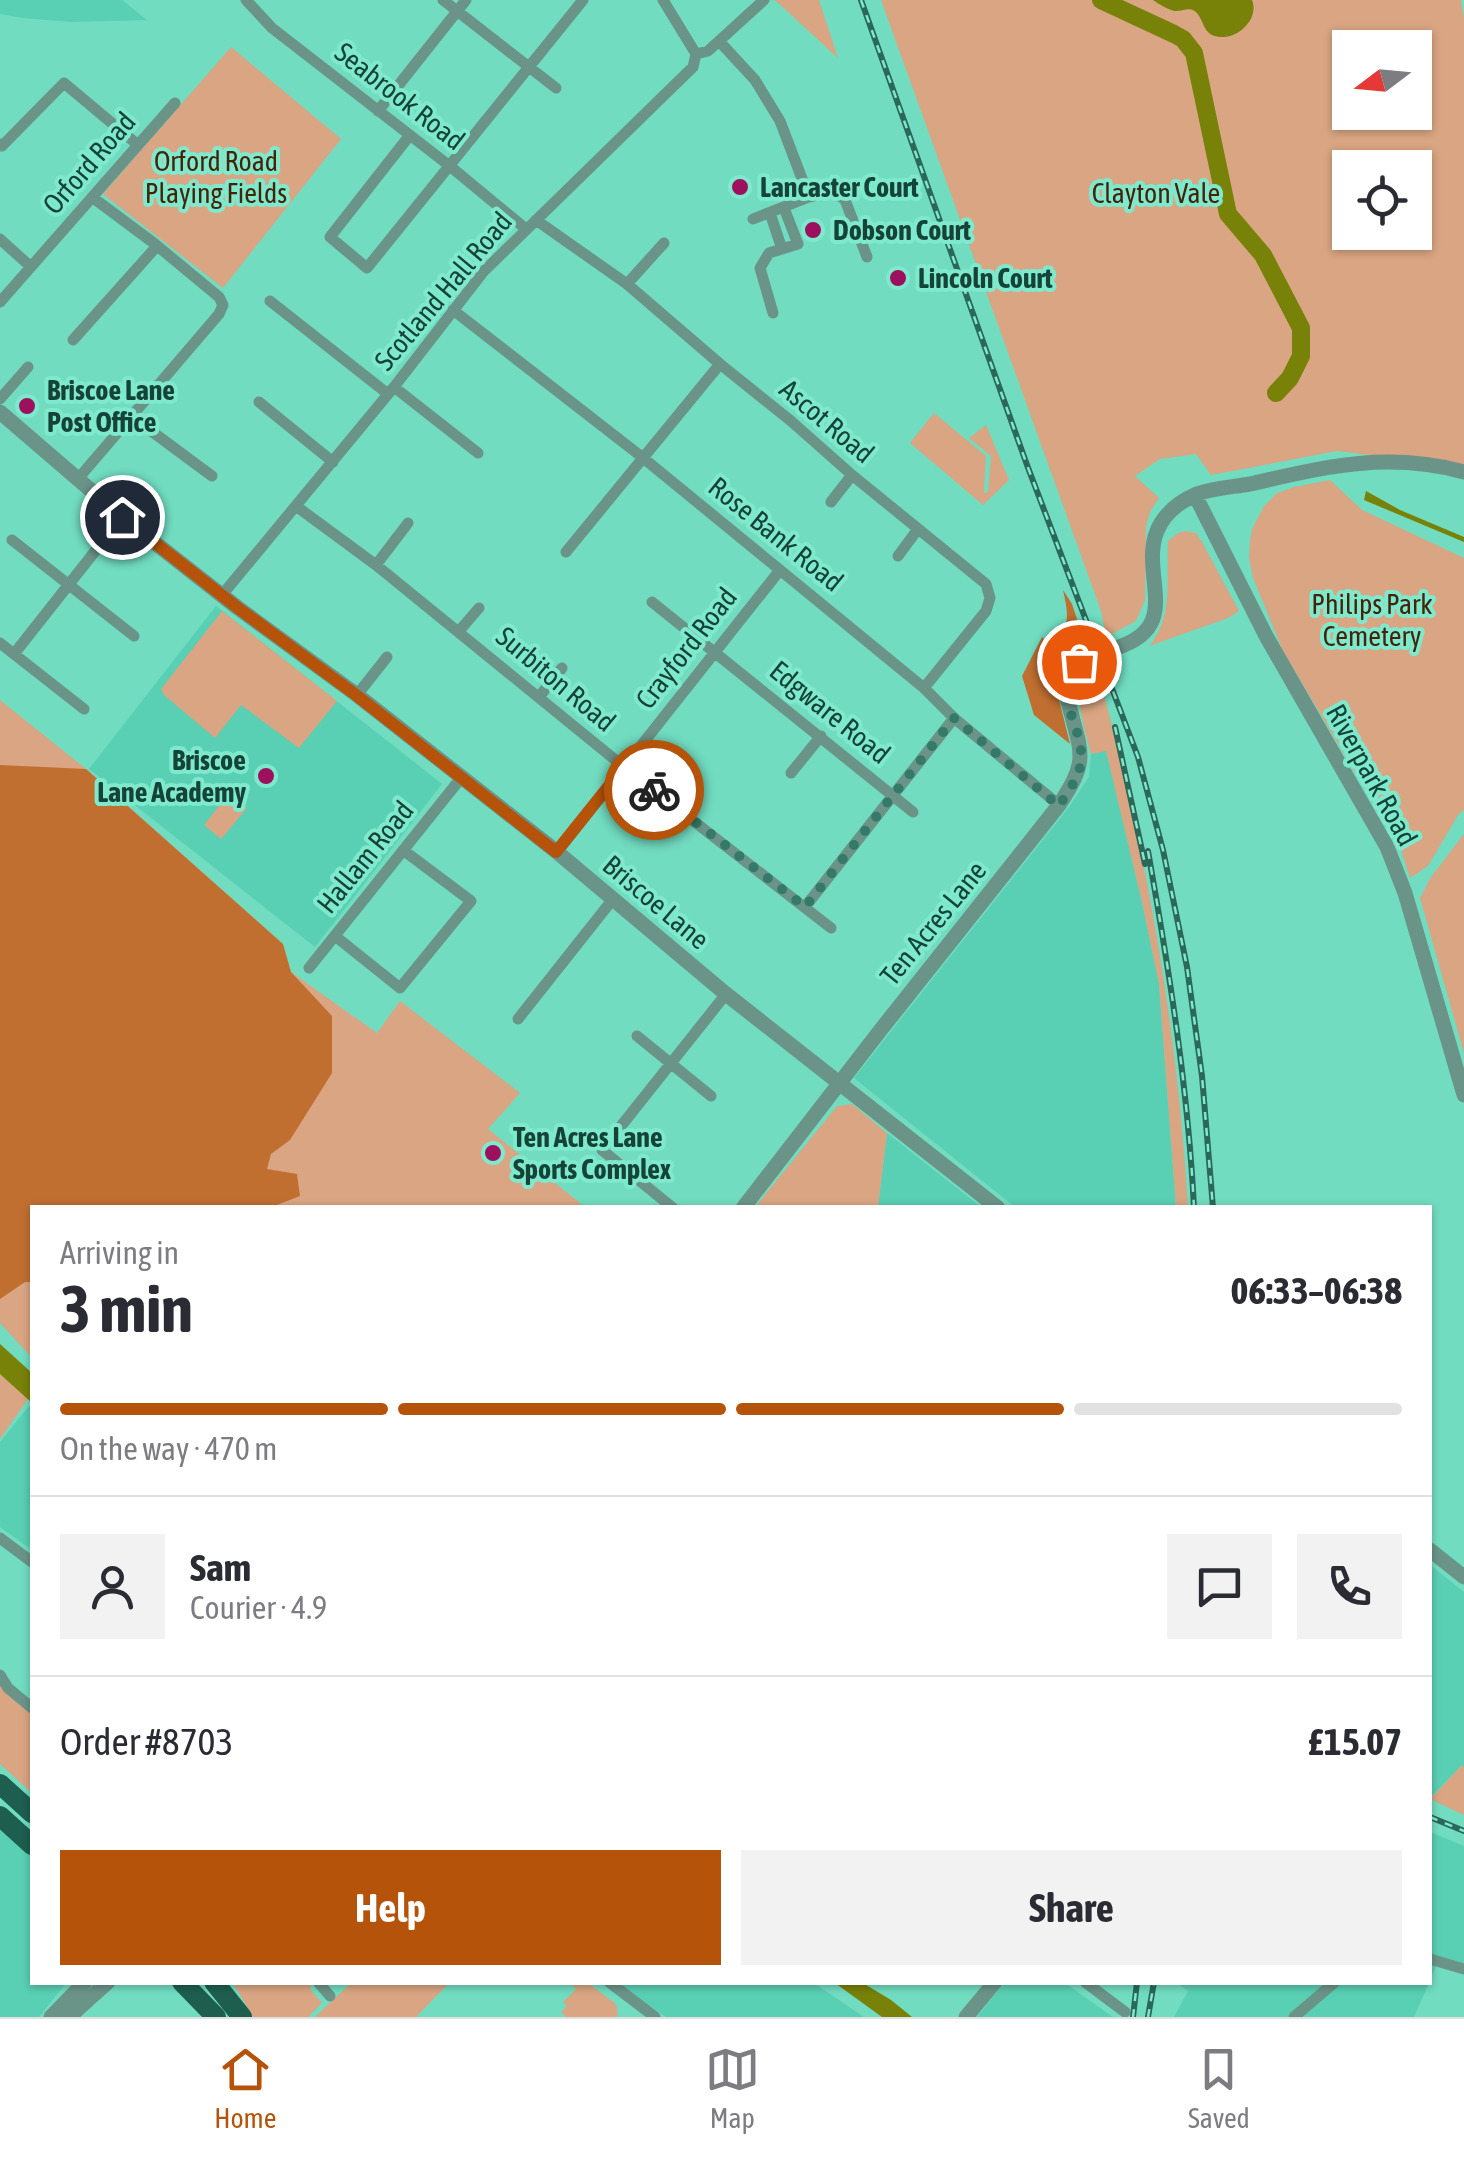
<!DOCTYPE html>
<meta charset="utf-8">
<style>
body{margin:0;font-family:"Asap Condensed",sans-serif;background:#f2f2f3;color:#2b2b33;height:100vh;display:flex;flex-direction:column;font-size:38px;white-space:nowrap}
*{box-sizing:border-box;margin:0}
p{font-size:32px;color:#7c7c81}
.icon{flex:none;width:55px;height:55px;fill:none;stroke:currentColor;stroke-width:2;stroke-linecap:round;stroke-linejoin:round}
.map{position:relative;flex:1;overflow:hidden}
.side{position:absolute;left:30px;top:1205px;width:1402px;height:780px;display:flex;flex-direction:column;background:#fff;border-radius:0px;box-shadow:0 2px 8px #0004}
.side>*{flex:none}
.needle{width:65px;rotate:254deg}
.controls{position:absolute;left:1332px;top:30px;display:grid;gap:20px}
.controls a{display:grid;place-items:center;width:100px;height:100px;border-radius:0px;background:#fff;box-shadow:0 2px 8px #0004;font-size:50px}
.pin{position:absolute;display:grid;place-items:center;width:85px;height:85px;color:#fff;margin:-42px;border:5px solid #fff;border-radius:50%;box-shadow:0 2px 10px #0007}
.courier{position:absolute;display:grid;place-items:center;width:100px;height:100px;margin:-50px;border:8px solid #b45309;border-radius:50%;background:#fff;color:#222;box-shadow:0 2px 12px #0007}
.overview em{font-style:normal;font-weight:700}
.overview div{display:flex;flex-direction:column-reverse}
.overview{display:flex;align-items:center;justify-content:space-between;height:170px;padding:0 30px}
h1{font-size:65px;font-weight:700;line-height:75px}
.bar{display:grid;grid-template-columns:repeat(4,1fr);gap:15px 10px;align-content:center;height:120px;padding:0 30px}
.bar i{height:12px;border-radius:8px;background:#e1e1e2}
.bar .active{background:#b45309}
.bar p{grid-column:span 4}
.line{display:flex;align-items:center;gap:25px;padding:0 30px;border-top:2px solid #e1e1e2}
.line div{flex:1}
.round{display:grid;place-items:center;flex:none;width:105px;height:105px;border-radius:0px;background:#f2f2f3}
.primary-button{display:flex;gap:20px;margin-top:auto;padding:20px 30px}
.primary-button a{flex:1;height:115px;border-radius:0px;background:#b45309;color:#fff;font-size:40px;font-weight:700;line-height:115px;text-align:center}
.primary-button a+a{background:#f2f2f3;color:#2b2b33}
.dock{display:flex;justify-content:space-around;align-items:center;height:140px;border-top:2px solid #e1e1e2;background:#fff;font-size:28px;color:#7c7c81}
.dock a{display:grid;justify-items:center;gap:5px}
.dock .active{color:#b45309}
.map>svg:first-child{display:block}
.built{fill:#59cfb3}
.green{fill:#d9a582;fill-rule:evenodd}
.forest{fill:#c06f30}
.water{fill:#788108}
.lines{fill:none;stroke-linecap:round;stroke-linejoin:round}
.river{stroke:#788108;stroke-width:18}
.minor{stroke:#6b9488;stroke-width:11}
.tertiary{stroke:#6b9488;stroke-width:15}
.trunk{stroke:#1e5e4e;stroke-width:20}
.rail-casing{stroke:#2b6859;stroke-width:6}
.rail{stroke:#7ee9cd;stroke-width:2.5;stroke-dasharray:8;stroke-linecap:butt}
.done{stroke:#357968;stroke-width:10;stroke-dasharray:0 18}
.route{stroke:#b45309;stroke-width:12}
.poi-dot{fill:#9d105d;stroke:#7ee9cd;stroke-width:4}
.labels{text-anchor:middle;stroke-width:8;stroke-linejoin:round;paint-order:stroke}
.street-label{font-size:28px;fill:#154338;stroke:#7ee9cd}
.park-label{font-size:28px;fill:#442308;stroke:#7ee9cd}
.poi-label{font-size:28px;font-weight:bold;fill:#154338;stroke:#7ee9cd;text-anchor:start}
</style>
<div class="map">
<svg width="1464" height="2017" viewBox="0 0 1464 2017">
<rect width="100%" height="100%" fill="#71dcc0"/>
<!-- built -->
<path class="built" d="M0 0H122L147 20 70 22 23 18 0 14Z
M216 606 442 784 315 947 89 769Z
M1106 750 1142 902 1159 984 1176 1207H1015L854 1078 1069 807 1089 777 1091 754Z
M887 1133 981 1207 878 1208Z
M29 1406 32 1409V1550L0 1527V1442Z
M1430 1565 1464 1592V1768L1461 1766 1430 1798Z
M0 1829 32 1858V1982L66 1983 39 2017H0Z
M1430 1832 1464 1846V1963L1440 1957 1430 1980Z
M1005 1982 1065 1983 1113 2017H977Z
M617 1983H814L864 2017H666Z
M1177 1983H1429L1414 2017H1174L1188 1991Z"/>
<!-- green -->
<path class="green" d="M773 0H819L838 58 776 1Z
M881 0H1461L1464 18V467L1337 451 1211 475 1196 454 1160 459 1135 476 1159 498 1150 512 1146 527 1145 600 1136 621 1106 637 1101 611ZM1350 48H1415V112H1350ZM1350 168H1415V232H1350Z
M231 47 341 139 223 288 103 194Z
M934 413 986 456 984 493 988 492 991 456 969 438 986 425 1009 480 983 505 910 443Z
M1330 480 1362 510 1464 558V810L1458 815 1428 866 1410 878 1401 850 1283 651 1253 578 1249 558 1250 541 1252 529 1264 506 1277 493 1294 487Z
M1186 531 1196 533 1202 542 1239 611 1228 618 1149 646C1174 618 1166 577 1168 541L1178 533Z
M222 611 337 701 299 748 241 705 215 738 164 695 161 689Z
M1096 665C1145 842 1177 1024 1188 1207H1176L1159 984 1142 902 1106 751 1091 754C1087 735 1072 694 1083 677 1086 672 1092 668 1096 665Z
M0 700 86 769 283 944 291 972 377 1033 400 1001 520 1093 488 1129 585 1207 32 1208V1358L0 1323Z
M229 793 247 808 221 839 204 825Z
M1464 834V1053L1420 898 1431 877Z
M852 1104 887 1133 878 1207H755L837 1106Z
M0 1374 28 1399 0 1439Z
M0 1686 32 1713V1793L0 1764Z
M1462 1765 1464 1768V1815L1430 1799Z
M233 1983H312L310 1989 322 2003 308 2017H253Z
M351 1983H449L416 2017H315Z
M569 1983H588L616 2004 618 2015 616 2017H566L561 2012 567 2006 563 2002 576 1989Z"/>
<!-- forest -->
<path class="forest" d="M1063 590 1072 604 1087 649C1072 654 1060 659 1053 675L1070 744 1034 715 1022 676 1042 637 1053 646C1070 623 1069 618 1063 590Z
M0 765 86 769 283 944 291 972 332 1016V1073L290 1140 271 1154 267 1169 297 1174 300 1196 269 1208H32V1282H25L0 1299Z"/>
<!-- water -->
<path class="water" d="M1153 0H1252C1260 20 1235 42 1215 36 1203 33 1204 20 1196 12 1189 6 1182 12 1174 11 1167 9 1159 4 1153 0Z
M1366 491 1400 510 1464 537V542L1364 500Z
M0 1344 32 1373V1403L0 1374Z
M835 1983H863L891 2000 912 2017H882Z"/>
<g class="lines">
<!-- river -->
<path class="river" d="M1101 0 1174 34 1183 39 1194 53 1228 214 1263 255 1301 328V356L1290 378 1276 393"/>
<!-- minor -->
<path class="minor" d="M246 0 272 28 451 167 526 229
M443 0 556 88
M663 0 696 54
M719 41 755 80 780 121 809 197 753 219
M696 54 708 51 764 0
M378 111 466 0
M410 135 330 237 367 268 583 0
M0 144 2 146 64 83 138 145
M809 197C823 194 834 190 845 200L867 257
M770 213 782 249
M536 220 627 284 720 364 791 421 852 475 986 584 990 598 986 611 924 688
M0 239 31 267
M627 284 664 243
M270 301 388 394
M0 302 175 103
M453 310 642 457 780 570 924 688 954 718 1059 805
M773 313 760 268 769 253 798 244 784 208
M73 340 157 246
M394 387 478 453
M0 399 28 367
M259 402 333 462
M131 416 212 476
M77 480 219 314 223 305 219 297 155 244 92 197
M831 502 852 475
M296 506 376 565 624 767 831 928
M12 540 134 636
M566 552 720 364
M898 556 918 529
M376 565 408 523
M222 595 394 387 484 271 693 67 696 54
M652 602 913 812
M459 631 479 608
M0 643 84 709
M14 654 122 517
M357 695 387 657
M539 697 562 668
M791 773 821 736
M557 852 780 570
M805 907 954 718
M335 936 400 988 471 901 403 850
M309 968 461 778
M518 1019 613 899
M637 1036 711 1096
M673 1208 602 1150 726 994
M0 1538 32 1562
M0 1675 8 1688 32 1708
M1430 1959 1464 1969
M318 1982 330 1996
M609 1982 655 2017
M1085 1982 1125 2012
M1294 2017 1335 1982"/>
<!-- tertiary -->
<path class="tertiary" d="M0 412 122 517 238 608 357 695 557 852 726 994 998 1208
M1195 495 1266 636 1387 847 1405 893 1464 1095
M1116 648C1189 625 1133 569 1161 523 1169 510 1183 500 1197 494 1213 488 1233 487 1250 484 1295 474 1341 462 1388 462 1413 462 1439 465 1464 472
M743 1208 879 1032 1059 805C1087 762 1083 757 1070 709 1067 698 1064 689 1066 678L1079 662 1093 656
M1430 1550 1464 1577
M51 2017 85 1982
M69 2017 108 1982
M966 2017 995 1982"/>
<!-- trunk -->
<path class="trunk" d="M0 1784 32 1813
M0 1816 32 1845
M182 1982 216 2017
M214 1982 242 2017"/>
<!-- rail casing -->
<g class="rail-casing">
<path id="rail" d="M861 0 1027 465 1138 757 1163 850 1187 967 1202 1076 1213 1208
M1115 727 1145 864
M1148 851C1169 970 1188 1087 1194 1208
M1430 1817 1464 1831
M1133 2017 1137 1982
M1148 2017 1154 1982"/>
</g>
<!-- rail -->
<use href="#rail" class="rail"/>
</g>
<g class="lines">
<!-- done -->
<path class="done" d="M654 790 805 907 954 718 1059 806C1067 793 1079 778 1081 762 1085 726 1047 691 1079 662"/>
<!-- route -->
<path class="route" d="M122 517 238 608 356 695 556 852 624 767 654 790"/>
</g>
<!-- markers -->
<g class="poi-dot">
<circle cx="740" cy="187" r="10"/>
<circle cx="813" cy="230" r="10"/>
<circle cx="898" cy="278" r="10"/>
<circle cx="27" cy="406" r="10"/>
<circle cx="266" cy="776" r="10"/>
<circle cx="493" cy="1153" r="10"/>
</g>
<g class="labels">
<!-- street labels -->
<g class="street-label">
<text transform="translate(400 96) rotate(38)" y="10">Seabrook Road</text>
<text transform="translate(89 163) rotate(-49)" y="10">Orford Road</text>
<text transform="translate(443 291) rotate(-50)" y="10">Scotland Hall Road</text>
<text transform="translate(827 421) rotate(40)" y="10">Ascot Road</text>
<text transform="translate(776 534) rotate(39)" y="10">Rose Bank Road</text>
<text transform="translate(686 648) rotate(-52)" y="10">Crayford Road</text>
<text transform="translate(556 679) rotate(40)" y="10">Surbiton Road</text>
<text transform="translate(830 712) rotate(39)" y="10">Edgware Road</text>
<text transform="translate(1372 775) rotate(61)" y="10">Riverpark Road</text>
<text transform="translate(365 857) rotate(-51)" y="10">Hallam Road</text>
<text transform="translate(656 902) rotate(40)" y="10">Briscoe Lane</text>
<text transform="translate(933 923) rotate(-51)" y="10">Ten Acres Lane</text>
</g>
<!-- park labels -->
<g class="park-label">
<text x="216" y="171">Orford Road<tspan x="216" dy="32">Playing Fields</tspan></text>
<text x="1156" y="203">Clayton Vale</text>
<text x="1372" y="614">Philips Park<tspan x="1372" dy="32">Cemetery</tspan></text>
</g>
<!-- poi labels -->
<g class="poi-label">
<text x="760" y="197">Lancaster Court</text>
<text x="833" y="240">Dobson Court</text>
<text x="918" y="288">Lincoln Court</text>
<text x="47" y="400">Briscoe Lane<tspan x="47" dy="32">Post Office</tspan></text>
<text x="246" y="770" text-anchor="end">Briscoe<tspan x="246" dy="32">Lane Academy</tspan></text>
<text x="513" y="1147">Ten Acres Lane<tspan x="513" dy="32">Sports Complex</tspan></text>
</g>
</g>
</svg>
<div class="controls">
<a><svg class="needle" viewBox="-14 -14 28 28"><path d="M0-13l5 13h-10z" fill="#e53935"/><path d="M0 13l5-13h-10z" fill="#7c7c81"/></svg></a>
<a><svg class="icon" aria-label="locate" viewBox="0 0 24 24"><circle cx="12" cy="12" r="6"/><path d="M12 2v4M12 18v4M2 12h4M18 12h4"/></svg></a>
</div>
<div class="pin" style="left:1079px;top:662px;background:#ea580c"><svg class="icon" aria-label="bag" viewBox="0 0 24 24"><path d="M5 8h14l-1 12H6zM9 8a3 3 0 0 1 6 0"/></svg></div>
<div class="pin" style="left:122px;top:517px;background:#1f2937"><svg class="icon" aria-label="home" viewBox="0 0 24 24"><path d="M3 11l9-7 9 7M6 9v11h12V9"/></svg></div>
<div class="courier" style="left:654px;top:790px"><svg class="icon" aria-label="bike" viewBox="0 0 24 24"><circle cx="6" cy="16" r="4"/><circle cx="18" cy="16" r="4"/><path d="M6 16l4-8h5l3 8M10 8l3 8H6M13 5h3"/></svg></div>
<section class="side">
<div class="overview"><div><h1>3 min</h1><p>Arriving in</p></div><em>06:33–06:38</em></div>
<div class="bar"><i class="active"></i><i class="active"></i><i class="active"></i><i></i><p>On the way · 470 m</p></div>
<div class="line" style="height:180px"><a class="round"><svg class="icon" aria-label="person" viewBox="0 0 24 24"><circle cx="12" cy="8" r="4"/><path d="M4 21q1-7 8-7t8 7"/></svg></a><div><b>Sam</b><p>Courier · 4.9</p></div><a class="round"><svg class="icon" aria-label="chat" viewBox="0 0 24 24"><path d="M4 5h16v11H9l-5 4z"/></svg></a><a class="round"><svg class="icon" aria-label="phone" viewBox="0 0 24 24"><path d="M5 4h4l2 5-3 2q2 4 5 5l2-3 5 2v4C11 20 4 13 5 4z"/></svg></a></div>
<div class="line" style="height:130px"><div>Order #8703</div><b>£15.07</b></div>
<div class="primary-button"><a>Help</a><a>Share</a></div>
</section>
</div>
<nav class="dock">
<a class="active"><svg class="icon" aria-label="home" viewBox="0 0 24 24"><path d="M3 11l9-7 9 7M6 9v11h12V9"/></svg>Home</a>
<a><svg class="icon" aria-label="map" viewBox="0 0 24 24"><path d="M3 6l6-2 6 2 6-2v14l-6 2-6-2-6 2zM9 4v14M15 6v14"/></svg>Map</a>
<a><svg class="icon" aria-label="saved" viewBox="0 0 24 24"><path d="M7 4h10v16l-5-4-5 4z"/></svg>Saved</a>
</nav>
